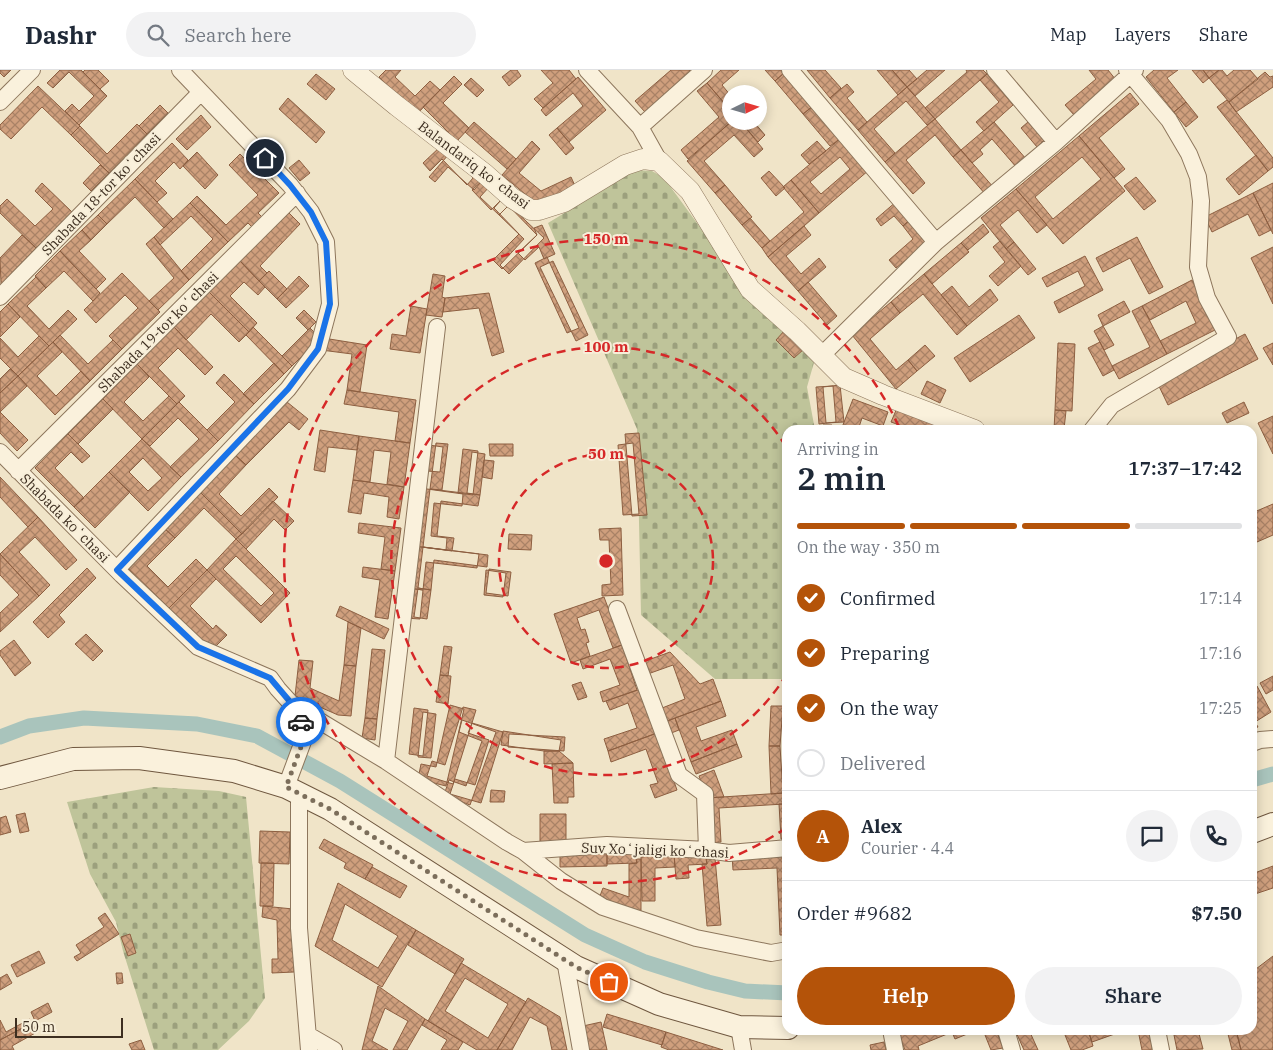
<!DOCTYPE html>
<meta charset="utf-8">
<style>
body{margin:0;font-family:"IBM Plex Serif",serif;background:#f2f2f3;color:#1f2937;height:100vh;display:flex;flex-direction:column;font-size:19px;white-space:nowrap}
*{box-sizing:border-box;margin:0}
p{font-size:16px;color:#747a83}
.icon{flex:none;width:28px;height:28px;fill:none;stroke:currentColor;stroke-width:2;stroke-linecap:round;stroke-linejoin:round}
.map{position:relative;flex:1;overflow:hidden}
.sheet{position:absolute;left:782px;top:355px;width:475px;height:610px;display:flex;flex-direction:column;background:#fff;border-radius:15px;box-shadow:0 2px 12px #0003}
.sheet>*{flex:none}
.needle{width:32px;rotate:85deg}
.tools{position:absolute;left:722px;top:15px;display:grid;gap:10px}
.tools a{display:grid;place-items:center;width:45px;height:45px;border-radius:50%;background:#fff;box-shadow:0 2px 12px #0003;font-size:25px}
.scale{position:absolute;left:15px;bottom:12px;width:108px;box-sizing:border-box;padding-left:5px;border:2px solid #3d2e20;border-top:0;font-size:14px;line-height:18px;white-space:nowrap;color:#3d2e20;-webkit-text-stroke:4px #f7eed8;paint-order:stroke}
.pin{position:absolute;display:grid;place-items:center;width:42px;height:42px;color:#fff;margin:-21px;border:2px solid #fff;border-radius:50%;box-shadow:0 1px 5px #0007}
.courier{position:absolute;display:grid;place-items:center;width:50px;height:50px;margin:-25px;border:4px solid #1a73e8;border-radius:50%;background:#fff;color:#222;box-shadow:0 1px 6px #0007}
.headline em{font-style:normal;font-weight:600}
.headline div{display:flex;flex-direction:column-reverse}
.headline{display:flex;align-items:center;justify-content:space-between;height:85px;padding:0 15px}
h1{font-size:32px;font-weight:600;line-height:38px}
.bar{display:grid;grid-template-columns:repeat(4,1fr);gap:8px 5px;align-content:center;height:60px;padding:0 15px}
.bar i{height:6px;border-radius:4px;background:#e0e1e3}
.bar .active{background:#b45309}
.bar p{grid-column:span 4}
.line{display:flex;align-items:center;gap:12px;padding:0 15px;border-top:1px solid #e0e1e3}
.line div{flex:1}
.round{display:grid;place-items:center;flex:none;width:52px;height:52px;border-radius:26px;background:#f2f2f3}
ol{padding:0 15px;list-style:none}
li{display:flex;align-items:center;gap:15px;height:55px}
li p{margin-inline-start:auto}
li .icon{padding:5px;border-radius:50%;background:#b45309;color:#fff;stroke-width:4}
li:last-child{color:#747a83}
li i{width:28px;height:28px;border:2px solid #e0e1e3;border-radius:50%}
.button{display:flex;gap:10px;margin-top:auto;padding:10px 15px}
.button a{flex:1;height:58px;border-radius:30px;background:#b45309;color:#fff;font-size:20px;font-weight:600;line-height:58px;text-align:center}
.button a+a{background:#f2f2f3;color:#1f2937}
header{display:flex;align-items:center;gap:30px;box-sizing:border-box;height:70px;padding:0 25px;background:#fff;border-bottom:1px solid #e0e1e3}
header strong{font-size:24px}
nav{display:flex;gap:28px;margin-inline-start:auto;font-size:18px}
.search{width:350px;height:45px;background:#f2f2f3;display:flex;align-items:center;gap:12px;box-sizing:border-box;padding:0 18px;border-radius:28px;color:#747a83;font-size:19px}
.map>svg:first-child{display:block}
.cemetery{fill:url(#cemetery-stones)}
.lines{fill:none;stroke-linecap:round;stroke-linejoin:round}
.canal{stroke:#a9c4bc;stroke-width:15}
.building{fill:url(#building-cross-hatch);stroke:#8d5f41;fill-rule:evenodd}
.minor-casing{stroke:#8d765c;stroke-width:18}
.tertiary-casing{stroke:#8d765c;stroke-width:21}
.secondary-casing{stroke:#6f573f;stroke-width:24}
.minor{stroke:#faf1dc;stroke-width:16}
.tertiary{stroke:#faf1dc;stroke-width:20}
.secondary{stroke:#faf1dc;stroke-width:22}
.done{stroke:#7c6e5b;stroke-width:5;stroke-dasharray:0 9}
.route{stroke:#1a73e8;stroke-width:6}
.ring{fill:none;stroke:#d62828;stroke-width:2.5;stroke-dasharray:9 6}
.labels{text-anchor:middle;stroke-width:4;stroke-linejoin:round;paint-order:stroke}
.street-label{font-size:14px;fill:#3d2e20;stroke:#f7eed8}
.centre{fill:#d62828;stroke:#f7eed8;stroke-width:2.5}
.ring-label{font-size:15px;text-anchor:middle;font-weight:bold;fill:#d62828;stroke:#f7eed8;stroke-width:4;stroke-linejoin:round;paint-order:stroke}
</style>
<header>
<strong>Dashr</strong>
<div class="search"><svg class="icon" aria-label="search" viewBox="0 0 24 24"><circle cx="10" cy="10" r="6"/><path d="M15 15l6 6"/></svg>Search here</div>
<nav><a>Map</a><a>Layers</a><a>Share</a></nav>
</header>
<div class="map">
<svg width="1273" height="980" viewBox="0 0 1273 980">
<defs>
<pattern id="cemetery-stones" width="16" height="16" patternUnits="userSpaceOnUse" patternTransform="scale(1.25)"><rect width="16" height="16" fill="#bfc49a"/><path d="M2 7V4a2 2 0 0 1 4 0v3zM10 15v-3a2 2 0 0 1 4 0v3z" fill="#9ca07d"/></pattern>
<pattern id="building-cross-hatch" width="8" height="8" patternUnits="userSpaceOnUse" patternTransform="scale(1.25)"><rect width="8" height="8" fill="#cf9f7d"/><path d="M0 0l8 8M0 8l8-8" fill="none" stroke="#a98266"/></pattern>
</defs>
<rect width="100%" height="100%" fill="#f0e4c8"/>
<!-- cemetery -->
<path class="cemetery" d="M635 100 652 101 664 108 746 220 815 289 807 317 815 360H788L787 625 781 609H715L641 545 637 359 548 153Z
M154 717 219 721 246 727 265 928 249 951 218 980H154L123 881 116 852 90 804 67 732Z"/>
<g class="lines">
<!-- canal -->
<path class="canal" d="M0 667 29 656 84 648 197 654 257 666 340 711 585 865 645 892 708 912 745 921 788 923
M1252 710 1273 704"/>
</g>
<!-- building -->
<path class="building" d="M0 0H11L4 7 0 3Z
M60 0H81L107 26 79 55 65 41 72 34 79 41 94 26 69 2 53 18 47 13Z
M85 0H98L109 11 100 19 83 2Z
M386 0H401L395 7 415 26 430 11 440 20 417 44 379 7Z
M511 0H517L521 6 509 16 502 7Z
M541 0H569L576 9 543 38 534 29 553 13Z
M671 0H689L691 2 645 42 635 31Z
M721 0H739L722 15 731 26V41L707 13Z
M765 0H783L785 2 775 11Z
M807 0H825L841 18 830 28Z
M877 0H892L907 17 898 25Z
M892 0H909L917 9 907 17Z
M927 0H945L915 26 907 17Z
M966 0H983L987 4 935 49 925 38 967 2Z
M1089 0H1108L1116 10 1075 46 1065 35 1096 9Z
M1154 0H1178L1167 8 1186 32 1174 42 1146 7Z
M1192 0H1203L1209 8 1203 13Z
M1203 0H1219L1209 8Z
M1219 0H1222L1227 6 1234 0H1250L1258 9 1229 32 1209 8Z
M785 2 813 36 803 44 775 11Z
M1265 2 1270 7 1273 6V17L1236 42 1229 32Z
M316 4 335 19 326 30 307 14Z
M987 4 1013 35 984 61 976 52 999 32 980 10Z
M454 6 462 14 443 33 469 58 457 71 423 37Z
M578 7 606 40 569 72 557 58 583 36 573 23 546 46 541 40Z
M471 8 484 20 477 27 464 15Z
M707 13 731 41 732 51 688 89 681 80 719 47 697 21Z
M847 14 854 22 847 28 867 52 858 60 830 28Z
M38 16 80 56 71 65 42 37 11 69 0 59V55Z
M907 17 935 49 927 55 906 31 874 59 895 83 885 92 858 60Z
M1130 23 1139 34 1099 68 1125 99 1114 108 1079 66Z
M288 28 325 62 316 73 279 39Z
M1227 30 1273 88V97L1268 101 1217 37Z
M1186 32 1198 47 1186 57 1174 42Z
M160 35 168 43 147 64 139 56Z
M813 36 841 68 830 76 803 44Z
M201 45 211 57 187 80 176 69Z
M935 49 961 80 953 87 935 65 906 90 925 113 913 124 885 92Z
M732 51H740L763 79 754 87 734 65 704 91 725 115 715 123 687 91Z
M740 51H753L765 65 758 72Z
M474 52 516 89 507 99 465 62Z
M994 52 1027 90 1017 98 992 69 980 80 983 84 972 93 961 80Z
M1028 52 1044 70 1037 77 1021 58Z
M137 54 147 64 109 103 71 65 80 56 107 84Z
M557 58 574 78 566 85 549 65Z
M1079 66 1125 121 1063 174 1016 119ZM1082 87 1101 109 1053 149 1035 127Z
M841 68 869 100 819 143 791 110ZM840 87 850 99 821 124 810 112Z
M532 71 540 79 519 103 541 121 571 107 576 118 536 133 502 105Z
M817 71 826 81 809 94 801 85Z
M172 73 188 90 180 99 174 92 155 111 167 123 157 132 135 109Z
M441 76 473 108 467 115 442 89 430 101 423 93Z
M961 80 994 118 986 125 953 87Z
M197 82 218 105 205 119 183 96Z
M240 84 279 123 258 143 262 147 252 157 248 153 228 172 190 133 197 126 226 155 258 125 229 95Z
M449 84 481 112 474 120 448 97 435 112 429 107Z
M1256 85 1268 101 1239 125 1226 109Z
M299 90 310 103 300 111 289 98Z
M100 95 109 103 91 121 83 113Z
M769 101 785 118 776 126 761 108Z
M1136 107 1156 131 1144 140 1124 116Z
M135 109 173 149 164 158 135 127 107 154 98 145Z
M483 110 502 129 491 140 472 120Z
M791 110 819 143 768 187 762 178 804 142 783 117Z
M42 113 72 142 36 178 0 143V136L7 129 35 156 53 139 35 121Z
M1273 113V164L1253 123Z
M725 115 752 147 742 155 715 123Z
M490 116 509 135 499 145 480 127Z
M1016 119 1047 155 1037 163 1018 140 1000 155 1014 172 1006 179 981 148Z
M1253 123 1271 160 1259 166 1248 144 1212 162 1205 147Z
M502 129 537 165 502 199 493 190 519 164 494 138Z
M897 131 912 148 903 156 894 146 881 156 876 149Z
M190 133 228 172 189 210 181 201 213 169 191 146 160 175 154 167Z
M509 135 544 168 509 204 500 195 524 169 499 145Z
M288 142 300 154 260 196 267 203 259 211 240 191Z
M98 145 107 154 91 170 82 160Z
M750 148 770 171 762 178 742 155Z
M912 148 930 170 896 198 889 190 913 169 903 156Z
M983 154 989 162 968 180 961 173Z
M542 155 555 184 544 189 539 177 525 190 518 183 537 165 534 158Z
M804 156 811 165 786 186 801 204 819 188 826 197 798 221 768 187Z
M82 160 91 170 79 181 106 209 96 219 60 181Z
M22 165 36 178 1 214 0 188Z
M154 167 189 210 158 240 149 231 174 208 146 174Z
M1137 167 1163 217 1149 224 1130 188 1103 202 1096 188Z
M1000 171 1021 196 998 216 989 206 1005 192 993 177Z
M1014 172 1036 199 1028 205 1006 179Z
M961 173 969 182 932 214 924 204Z
M1273 177V234L1251 188Z
M60 181 100 223 93 231 64 201 46 218 35 206Z
M1085 186 1103 220 1059 243 1054 232 1085 216 1078 201 1047 217 1042 208Z
M547 187 579 258 567 263 535 193Z
M240 191 265 217 258 225 244 212 230 226 257 253 249 262 209 222Z
M553 191 588 265 576 271 540 197Z
M269 201 287 219 277 229 259 211Z
M122 203 160 242 122 279 109 266 138 238 125 225 96 253 84 240Z
M433 204 445 206 442 227 445 228 442 247 426 245Z
M924 204 967 256 957 265 923 224 900 243 891 232Z
M299 206 309 216 286 238 277 229Z
M36 207 46 218 27 236 49 259 68 240 77 249 49 276 8 234Z
M1192 210 1217 259 1167 284 1160 271 1196 253 1186 231 1150 250 1142 236Z
M808 212 837 246 827 255 798 221Z
M952 216 969 237 990 219 998 230 967 256 941 225Z
M209 222 249 262 239 272 211 244 186 270 174 257Z
M489 223 504 282 492 286 479 238 443 242 445 228Z
M1124 231 1130 242 1103 256 1098 245Z
M891 232 900 243 870 269 896 300 908 290 917 301 896 319 852 265Z
M8 234 20 247 0 267V242Z
M411 236 427 239 420 283 390 279 392 264 406 266Z
M1142 236 1167 284 1119 309 1112 296 1150 277 1132 241Z
M304 240 316 252 308 260 296 248Z
M1019 245 1035 268 970 312 954 288Z
M1103 256 1114 275 1104 280 1094 261Z
M174 257 213 297 205 305 178 278 158 298 185 326 177 334 137 294Z
M253 257 292 296 284 304 246 265Z
M310 258 320 268 292 296 282 286Z
M785 260 804 279 794 288 776 270Z
M1245 264 1258 289 1168 335 1156 310Z
M60 265 88 294 113 270 122 279 90 311 53 272Z
M39 266 49 276 18 306 0 288V268L18 287Z
M323 268 367 275 360 322 347 320 352 284 321 280Z
M53 272 62 282 37 306 56 326 81 301 90 311 55 345 18 306Z
M1100 272 1114 300 1103 306 1088 278Z
M1058 273 1075 274 1072 341 1055 340Z
M1273 273V295L1263 278Z
M925 275 935 286 917 301 908 290Z
M274 293 284 304 254 334 243 324Z
M137 294 149 307 124 332 143 351 169 326 177 334 142 369 103 329Z
M10 299 18 306 0 323V309Z
M224 304 254 334 218 371 207 360 235 332 216 313Z
M18 306 27 316 0 342 28 370 17 381 0 363V323Z
M927 311 946 320 940 333 921 324Z
M840 315 844 352 826 353 823 317Z
M833 316 836 352 819 354 816 317Z
M347 320 416 330 410 373 395 371 399 342 344 334Z
M103 329 113 339 78 374 68 364Z
M853 329 888 342 883 356 862 348 858 360H841Z
M179 332 218 371 181 407 170 397 199 369 178 348 150 376 142 369Z
M287 332 308 349 299 360 289 352 246 395 235 385Z
M1244 332 1249 343 1227 353 1222 343Z
M897 338 937 353 934 360H913L891 352Z
M1055 340 1066 341 1064 359 1062 360H1054Z
M1273 346V384L1258 353Z
M823 355H832L833 360H823Z
M320 360 359 366 357 380 328 377 325 402 314 400Z
M639 363 647 445 632 446 625 364Z
M68 364 90 386 82 393 71 382 55 398 84 428 74 437 35 398Z
M359 366 410 373 404 417 387 414 391 382 374 380 370 412 353 410Z
M142 369 181 407 148 441 109 402ZM143 388 162 408 148 421 129 402Z
M436 373 448 374 442 420 430 419Z
M633 373 639 444 623 445 618 375Z
M489 374H513V386H490Z
M429 375 443 377 440 402 427 401Z
M463 379 478 381 473 425 458 423Z
M472 382 485 384 480 425 467 423Z
M235 385 246 395 219 424 241 446 269 418 278 427 242 464 199 421Z
M484 390 494 391 492 409 482 407Z
M109 402 130 422 95 458 74 437Z
M0 407 38 447 28 457 0 427Z
M353 410 404 417 399 449 387 447 389 427 364 423 361 444 348 442Z
M420 418 463 424 462 436 434 433 431 466 447 468 446 480 413 476Z
M430 419 480 425 478 436 441 431 437 466 454 468 452 481 423 477Z
M199 421 242 464 236 469 204 438 175 468 164 458Z
M273 431 294 451 285 460 274 449 246 479 236 469Z
M1273 434V465L1257 472 1252 463V443Z
M38 447 77 490 66 500 35 467 19 482 50 515 39 526 0 484Z
M359 453 401 458 395 501 381 499 385 467 358 463Z
M164 458 175 468 147 496 168 517 196 489 207 500 169 538 126 496Z
M621 458 623 525 602 526V515L611 514 609 470H600L599 459Z
M509 464 532 465 531 480 508 479Z
M236 469 290 523 261 553 207 500ZM236 486 274 523 261 536 223 499Z
M413 476 479 484 477 498 426 492 423 520 408 518Z
M423 477 488 485 487 497 434 490 431 520 418 518Z
M0 484 39 526 0 562V543L19 525 0 505Z
M363 497 395 501 388 549 375 547 380 510 362 507Z
M87 498 96 508 59 545 65 552 48 568 33 552Z
M489 499 511 502 508 526 486 523Z
M207 500 216 509 190 536 213 559 216 555 227 565 212 580 169 538Z
M486 500 506 503 503 527 484 525Z
M408 518 423 520 420 549 405 548Z
M418 518 431 520 427 549 414 547Z
M604 527 622 575 613 578 599 540 577 548 581 560 585 559 589 572 586 573 590 586 571 593 554 544Z
M340 536 389 559 384 569 336 546Z
M348 552 361 558 356 596 344 595Z
M86 564 103 581 93 591 75 574Z
M14 570 31 593 15 606 0 585V581Z
M622 575 637 620 603 632 600 622 620 615 610 589 583 599 580 590Z
M444 576 452 577 448 606 440 605Z
M372 579 385 580 377 649 365 648Z
M670 582 700 614 713 609 721 631 662 653 657 640 685 629 673 595 645 605 640 593Z
M299 590 313 591 310 618 339 631 344 595 356 596 351 646 338 645 295 626Z
M440 605 451 606 448 634 436 632Z
M1273 606V620L1266 624 1260 613Z
M581 612 587 627 578 630 572 615Z
M1257 616 1271 642 1255 652 1258 657 1252 659V618Z
M641 619 657 663 608 681 604 669 637 658 628 633 610 640 606 631Z
M721 631 726 646 696 657 701 671 732 660 737 674 691 692 675 648Z
M450 635 464 639 446 716 418 709 421 694 436 697Z
M771 636H783L780 676H769Z
M463 637 476 640 453 714 427 706 432 691 445 695Z
M414 638 428 640 423 686 409 684Z
M423 642 436 644 431 688 418 687Z
M365 648 377 649 375 670 362 668Z
M675 648 679 660 666 665 662 653Z
M462 650 496 662 470 735 444 725 449 710 466 716 482 671 459 662Z
M472 653 503 662 481 733 450 724 455 709 475 715 489 670 468 663Z
M503 661 561 670 559 681H544L501 675Z
M657 663 677 720 655 728 650 715 658 713 646 679 611 692 608 681Z
M509 664 565 667 564 681 508 677Z
M737 674 742 687 696 704 691 692Z
M769 676H780L783 723 771 724Z
M544 681H559L573 693 544 694Z
M573 693 574 727H568V733H554L552 694Z
M714 700 724 727 707 728 699 706Z
M491 720 505 721 504 732H490Z
M783 723 784 734 719 738 721 772 710 773 707 728Z
M779 734H788V769H781Z
M25 743 29 761 20 763 16 745Z
M540 744H566V775H540Z
M6 746 11 762 0 765V748Z
M260 761 290 762 289 794 259 793Z
M324 769 373 795 365 809 344 798 346 793 319 778Z
M607 780V796L560 797V781Z
M607 781H636L637 793 607 794Z
M706 781 707 794 688 795 689 808 676 809 674 784Z
M787 783 788 865H780L777 798 733 800 732 785Z
M674 784 675 797 655 798V831H642L641 787Z
M715 788 721 855 707 856 702 794H707L706 789Z
M636 789H641V845L598 831 603 818 629 827V794L637 793Z
M261 793H274L273 836H260Z
M1273 796V818L1252 825V804Z
M372 797 407 816 400 828 365 809Z
M338 813 416 860 382 917 315 876ZM345 834 398 866 378 898 332 870Z
M263 836 293 839 294 902 272 903V889H278L277 850 262 847Z
M105 843 119 864 77 891 74 887 81 883 76 875 104 857 98 848Z
M416 860 464 889 455 904 408 875Z
M130 864 136 883 128 886 121 867Z
M39 881 45 893 17 907 11 895Z
M1273 886V980H1241L1236 960H1252V902Z
M461 893 526 932 497 980H477L428 951ZM465 908 508 934 488 968 445 941Z
M116 903H122L123 913 117 914Z
M7 904 12 913 0 920V908Z
M378 916 425 949 407 980H393L408 951 385 938 372 971 388 980H362Z
M528 928 560 947 567 980H552L547 956 530 947 512 980H497Z
M48 933 52 942 35 951 31 942Z
M607 944 666 962 662 975 603 957Z
M30 949 32 953 0 970V950L6 962Z
M425 949 463 972 458 980H441L447 970 422 955Z
M601 952 607 980H588L583 956Z
M32 953 37 962 12 976 14 980H0V970Z
M904 960H951L952 962 918 976 919 980H905L898 962Z
M951 960H977L955 969Z
M983 960H996L1003 978 991 980Z
M1015 960H1029L1038 980H1024Z
M1063 960H1088L1093 976 1082 980H1071Z
M1088 960H1126L1092 972Z
M1138 960H1153L1157 980H1142Z
M1173 960H1198L1203 979 1177 980Z
M1227 960H1236L1241 980H1232Z
M666 962 723 980H669L661 977Z
M141 970 145 980H132L129 974Z
M884 972 886 980H871L870 975Z"/>
<g class="lines">
<!-- minor casing -->
<g class="minor-casing">
<path id="minor" d="M587 0 640 57
M790 0 936 172 822 285
M995 0 1056 72 1135 0
M0 32 32 0
M659 91 640 57 704 0
M936 172 1056 72
M0 227 201 22
M1092 360 1112 335 1228 267 1207 228 1198 197 1201 131 1198 107 1189 84 1169 50 1127 0
M0 382 122 505 198 577 270 608 278 619 297 640 305 666 286 717
M18 401 297 123
M117 499 288 319 318 279 330 234 326 172 311 142 290 115 180 0
M617 539 679 705 705 724 707 780
M297 640 318 650 386 691 507 772 523 781 561 811 603 837 696 868 771 883 788 880
M1252 673 1260 670 1273 669
M386 691 437 257
M299 724V858L309 980
M523 781 607 775 707 780 729 783 788 778
M565 890 581 980
M739 957 743 980
M891 960 895 980
M1006 960 1012 980
M1157 960 1161 980
M308 965 334 980"/>
</g>
<!-- tertiary casing -->
<g class="tertiary-casing">
<path id="tertiary" d="M353 0 397 36 485 104 512 128 531 140H539L564 132 625 95 643 89 659 91 690 121 750 219 797 261 844 308 883 325 975 360"/>
</g>
<!-- secondary casing -->
<g class="secondary-casing">
<path id="secondary" d="M0 708 73 689 139 688 234 701 286 717 330 739 576 897 659 934 739 957 788 958
M1252 762 1273 754"/>
</g>
<!-- minor -->
<use href="#minor" class="minor"/>
<!-- tertiary -->
<use href="#tertiary" class="tertiary"/>
<!-- secondary -->
<use href="#secondary" class="secondary"/>
</g>
<g class="lines">
<!-- done -->
<path class="done" d="M301 652 305 666 286 717 330 739 576 897 609 912"/>
<!-- route -->
<path class="route" d="M265 88 290 115 311 142 326 172 330 234 318 279 288 319 117 500 198 577 270 608 297 640 301 652"/>
</g>
<!-- distance rings -->
<g class="ring">
<circle cx="606" cy="491" r="107"/>
<path d="M787 604A214 214 0 1 1 787 378"/>
<path d="M786 758A322 322 0 1 1 899 357"/>
</g>
<g class="labels">
<!-- street labels -->
<g class="street-label">
<text transform="translate(474 95) rotate(37)" y="5">Balandariq koʻchasi</text>
<text transform="translate(101 124) rotate(-46)" y="5">Shabada 18-tor koʻchasi</text>
<text transform="translate(158 262) rotate(-45)" y="5">Shabada 19-tor koʻchasi</text>
<text transform="translate(65 448) rotate(45)" y="5">Shabada koʻchasi</text>
<text transform="translate(655 780) rotate(2)" y="5">Suv Xoʻjaligi koʻchasi</text>
</g>
</g>
<circle cx="606" cy="491" r="8" class="centre"/>
<g class="ring-label">
<text x="606" y="174">150 m</text>
<text x="606" y="282">100 m</text>
<text x="606" y="389">50 m</text>
</g>
</svg>
<div class="tools">
<a><svg class="needle" viewBox="-14 -14 28 28"><path d="M0-13l5 13h-10z" fill="#e53935"/><path d="M0 13l5-13h-10z" fill="#747a83"/></svg></a>
</div>
<div class="scale">50 m</div>
<div class="pin" style="left:609px;top:912px;background:#ea580c"><svg class="icon" aria-label="bag" viewBox="0 0 24 24"><path d="M5 8h14l-1 12H6zM9 8a3 3 0 0 1 6 0"/></svg></div>
<div class="pin" style="left:265px;top:88px;background:#1f2937"><svg class="icon" aria-label="home" viewBox="0 0 24 24"><path d="M3 11l9-7 9 7M6 9v11h12V9"/></svg></div>
<div class="courier" style="left:301px;top:652px"><svg class="icon" aria-label="car" viewBox="0 0 24 24"><path d="M5 17H2v-5l4-1 3-4h7l3 4 3 1v5h-3M9 17h6M6 11h13"/><circle cx="7" cy="17" r="2"/><circle cx="17" cy="17" r="2"/></svg></div>
<section class="sheet">
<div class="headline"><div><h1>2 min</h1><p>Arriving in</p></div><em>17:37–17:42</em></div>
<div class="bar"><i class="active"></i><i class="active"></i><i class="active"></i><i></i><p>On the way · 350 m</p></div>
<ol>
<li><svg class="icon" aria-label="check" viewBox="0 0 24 24"><path d="M5 12l5 5 9-10"/></svg>Confirmed<p>17:14</p></li>
<li><svg class="icon" aria-label="check" viewBox="0 0 24 24"><path d="M5 12l5 5 9-10"/></svg>Preparing<p>17:16</p></li>
<li><svg class="icon" aria-label="check" viewBox="0 0 24 24"><path d="M5 12l5 5 9-10"/></svg>On the way<p>17:25</p></li>
<li><i></i>Delivered</li>
</ol>
<div class="line" style="height:90px"><b class="round" style="background:#b45309;color:#fff">A</b><div><b>Alex</b><p>Courier · 4.4</p></div><a class="round"><svg class="icon" aria-label="chat" viewBox="0 0 24 24"><path d="M4 5h16v11H9l-5 4z"/></svg></a><a class="round"><svg class="icon" aria-label="phone" viewBox="0 0 24 24"><path d="M5 4h4l2 5-3 2q2 4 5 5l2-3 5 2v4C11 20 4 13 5 4z"/></svg></a></div>
<div class="line" style="height:65px"><div>Order #9682</div><b>$7.50</b></div>
<div class="button"><a>Help</a><a>Share</a></div>
</section>
</div>
